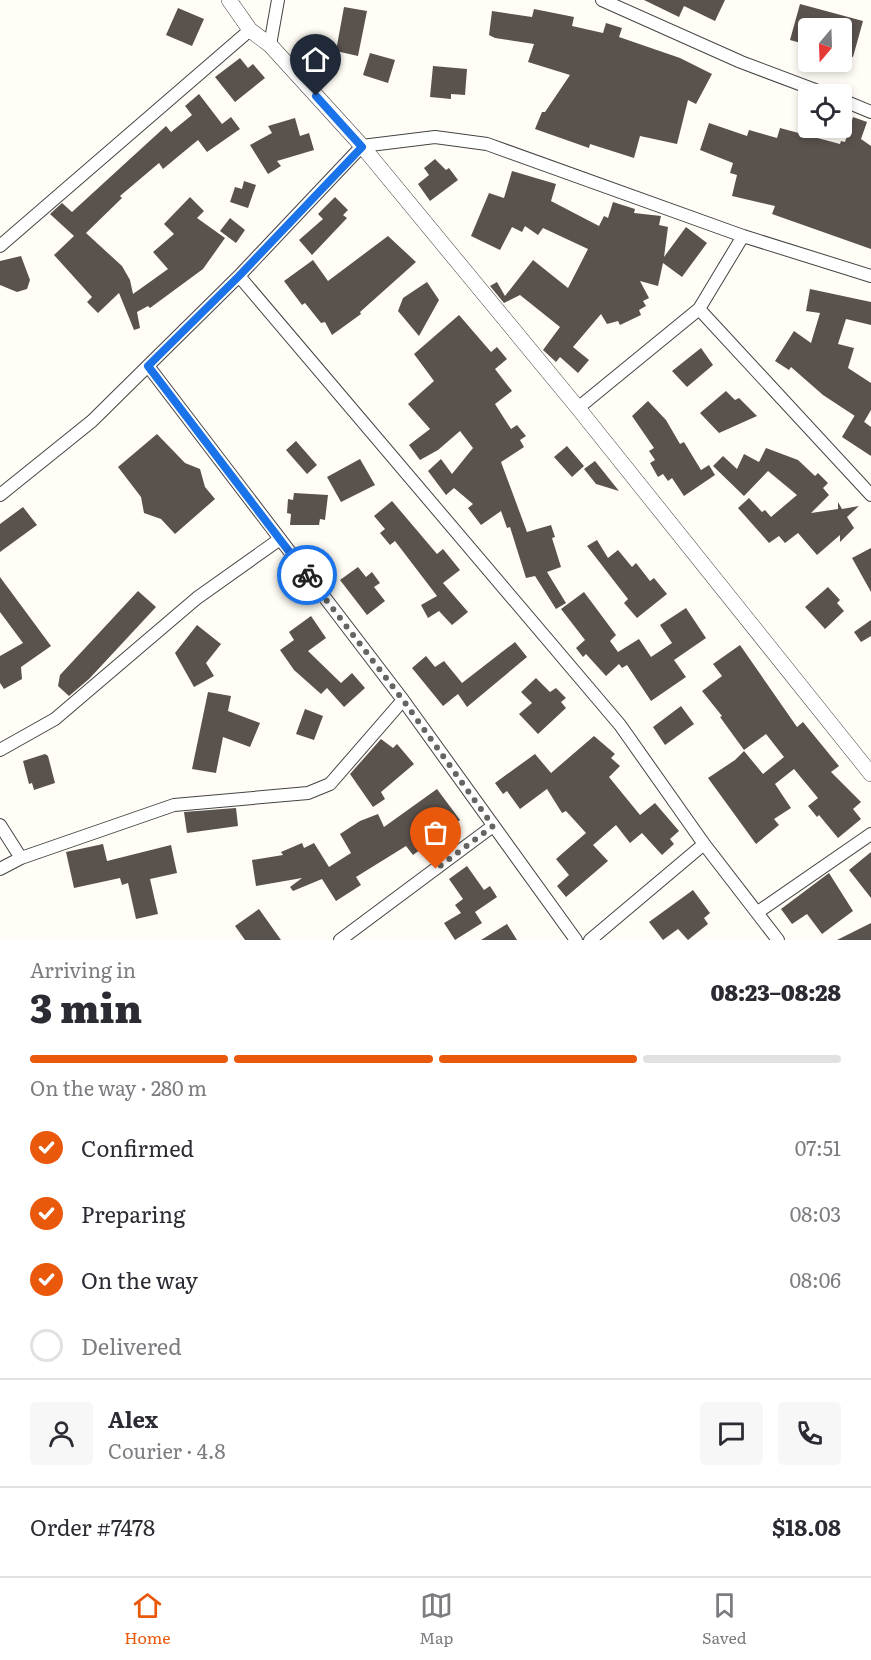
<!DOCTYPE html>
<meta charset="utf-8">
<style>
body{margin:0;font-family:Literata,serif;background:#f7f7f7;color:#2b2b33;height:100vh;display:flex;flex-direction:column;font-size:22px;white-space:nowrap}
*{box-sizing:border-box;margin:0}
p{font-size:20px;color:#7c7c81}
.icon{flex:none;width:33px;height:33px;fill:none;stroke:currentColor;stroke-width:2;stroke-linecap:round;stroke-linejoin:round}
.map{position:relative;height:940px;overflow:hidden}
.sheet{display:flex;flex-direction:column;background:#fff;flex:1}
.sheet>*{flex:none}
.needle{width:39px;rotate:199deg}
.tools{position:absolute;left:798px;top:18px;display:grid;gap:12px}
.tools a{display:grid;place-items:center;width:54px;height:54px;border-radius:6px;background:#fff;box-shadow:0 3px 9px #0003;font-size:30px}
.pin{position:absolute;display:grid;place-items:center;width:51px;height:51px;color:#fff;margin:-62px -26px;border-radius:50% 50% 50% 0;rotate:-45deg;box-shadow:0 0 6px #0007}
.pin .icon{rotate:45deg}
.courier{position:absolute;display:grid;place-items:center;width:60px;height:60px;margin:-30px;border:4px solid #1a73e8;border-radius:50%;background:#fff;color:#222;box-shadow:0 2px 8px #0007}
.overview em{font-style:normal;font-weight:800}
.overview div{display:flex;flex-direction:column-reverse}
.overview{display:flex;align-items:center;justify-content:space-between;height:102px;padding:0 30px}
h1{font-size:39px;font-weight:800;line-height:45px}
.bar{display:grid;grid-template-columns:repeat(4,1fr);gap:9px 6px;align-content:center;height:72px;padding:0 30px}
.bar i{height:8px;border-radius:4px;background:#e1e1e2}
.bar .selected{background:#ea580c}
.bar p{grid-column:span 4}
.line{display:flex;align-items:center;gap:15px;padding:0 30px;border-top:2px solid #e1e1e2}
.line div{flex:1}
.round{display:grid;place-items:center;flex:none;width:63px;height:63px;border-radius:6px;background:#f7f7f7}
ol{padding:0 30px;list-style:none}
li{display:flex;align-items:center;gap:18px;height:66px}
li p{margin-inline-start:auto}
li .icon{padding:6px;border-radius:50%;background:#ea580c;color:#fff;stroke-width:4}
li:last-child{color:#7c7c81}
li i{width:33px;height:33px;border:3px solid #e1e1e2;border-radius:50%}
.menu{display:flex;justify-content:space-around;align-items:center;height:84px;border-top:2px solid #e1e1e2;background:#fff;font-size:16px;color:#7c7c81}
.menu a{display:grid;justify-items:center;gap:3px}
.menu .selected{color:#ea580c}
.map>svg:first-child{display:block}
.building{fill:#5a524d}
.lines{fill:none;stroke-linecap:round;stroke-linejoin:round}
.minor-casing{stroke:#444;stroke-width:14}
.tertiary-casing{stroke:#444;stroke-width:16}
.minor{stroke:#fff;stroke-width:12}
.tertiary{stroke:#fff;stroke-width:15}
.done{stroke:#646461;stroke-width:6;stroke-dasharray:0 10.8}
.route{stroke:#1a73e8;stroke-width:8}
</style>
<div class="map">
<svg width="871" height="940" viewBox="0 0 871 940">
<rect width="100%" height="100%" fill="#fffdf5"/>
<!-- building -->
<path class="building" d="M644 0H725L715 21 684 6 679 17Z
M800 4 863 21 853 57 842 54V28H808V45L790 40Z
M344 7 367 11 358 56 336 51Z
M178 8 204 19 192 46 166 35Z
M534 9 574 17 572 26 603 33 606 23 622 28 619 37 680 58 712 74 696 104 688 100 677 144 640 136 634 158 590 144 589 148 535 129 542 112H545L570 75 528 62 534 44 495 38 489 35 492 11 532 17Z
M370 53 395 60 388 83 363 75Z
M240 58 248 68 253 64 265 78 235 102 215 77Z
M433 66 467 69 465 95 451 94V99L430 97Z
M199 94 222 124 231 117 240 129 207 152 198 140 163 169 159 163 120 196 122 198 86 233 122 266 130 280 133 294 168 269 153 252 174 234 164 224 190 197 204 211 197 218 225 238 203 269 150 308 148 306 137 312 140 328 134 330 119 293 98 313 87 302 92 297 54 255 74 236 50 214 62 203 72 212 166 126 171 132 192 115 185 106Z
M853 117 867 122 861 139 871 146V249L772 214 775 206 732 196 737 175 730 173 733 163 700 150 709 123 747 136 749 130 777 138 780 128 840 144 841 141 845 142Z
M295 118 300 136 309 133 314 150 277 161 281 166 268 174 250 145 272 133 268 126Z
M435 159 446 170 449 168 458 180 430 201 418 184 429 175 424 168Z
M512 171 556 184 551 201 599 226 604 216 608 218 613 202 635 209 634 213 661 216 659 225 668 227 664 257 686 227 707 243 682 277 663 263 658 286 640 281 649 298 643 301 646 306 639 310 641 315 620 325 618 321 607 324 601 314 573 347 589 360 578 373 560 357 556 362 543 350 560 327 520 295 504 303 490 286 497 282 505 296 533 260 568 288 588 249 543 228 538 235 525 226 522 232 512 227 500 250 471 236 489 193 504 198Z
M244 181 256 185 248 208 230 202 235 187 242 189Z
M335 197 348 210 343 215 347 218 312 255 299 240 323 219 318 214Z
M230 218 245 230 236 243 220 231Z
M388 236 416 262 360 312 361 314 332 335 325 322 321 323 305 303 302 305 284 281 313 260 328 281Z
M21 256 30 280 27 289 17 292 0 285V261Z
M427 282 439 300 419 336 398 311 403 298Z
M810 289 871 302V325L846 319 838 344 854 348 848 368 871 383V410L864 422 823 395 791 367 789 370 775 361 794 331 811 343 820 313 806 311Z
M459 315 491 352 497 347 507 359 495 369 512 391 495 404 511 429 517 425 526 436 520 440 524 447 501 462 527 532 551 525 555 537 552 538 561 567 547 572 566 603 556 609 535 576 526 578 510 527 507 528 501 511 481 525 468 508 473 504 454 488 446 495 428 471 441 459 452 474 473 448 460 431 438 450 420 460 409 445 430 429 408 404 434 381 414 354Z
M701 348 713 365 687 387 672 371Z
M726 391 735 400 739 398 757 416 719 433 700 413Z
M648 401 666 420 680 444 684 442 701 470 709 465 715 475 684 496 672 478 668 481 663 474 658 477 650 463 655 460 649 451 654 448 632 416Z
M855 415 871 427V456L842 437Z
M157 434 185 463 200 469 205 487 215 499 175 534 161 519 144 513 141 497 118 467Z
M296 441 317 465 307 474 286 450Z
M567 446 584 466 572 477 554 457Z
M766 448 798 460 815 476 818 473 828 483 823 488 829 495 811 513 838 509V502L842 509 859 506 847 517 854 528 840 542V535L817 555 798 533 785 543 779 536 769 543 738 508 749 498 762 512 765 510 771 517 797 495 768 471 744 496 713 466 723 456 737 469 744 454 759 462Z
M360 459 375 485 341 502 327 477Z
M595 461 619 491 596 484 584 469Z
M294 493 328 495 325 520 320 519 319 525H290L291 514 287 513 288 499 293 500Z
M392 501 437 554 443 549 460 570 443 583 468 612 452 625 439 611 428 618 421 605 437 596 395 541 390 545 380 533 385 529 374 516Z
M23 507 37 525 0 552V524Z
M597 540 608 558 618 550 632 567 636 563 650 581 654 578 667 594 637 618 624 603 628 599 587 546Z
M871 548V592L852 558Z
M358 567 366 577 372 572 380 583 374 587 385 601 367 615 340 580Z
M0 577 51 646 21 667 22 679 4 689 0 683V656L23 643 0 612Z
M828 587 840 600 837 603 844 611 825 629 805 607Z
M138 591 156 607 89 679 69 696 58 686 60 675Z
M584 592 616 635 610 641 618 652 639 639 651 657 672 643 660 625 686 608 706 638 674 660 686 677 651 701 627 665 622 668 619 664 606 676 586 654 583 657 576 648 585 640 561 609Z
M311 616 326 638 308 651 341 683 352 673 365 688 344 707 327 688 321 694 294 670 280 650 294 640 289 632Z
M871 620V636L861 642 854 632Z
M197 625 221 644 206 663 214 676 194 687 175 653Z
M515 642 527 657 467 707 458 694 443 706 412 668 426 656 435 667 444 661 462 683Z
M740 645 797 727 803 722 839 766 831 772 861 802 853 809 861 819 838 838 819 815 817 817 808 806 818 798 794 769 775 784 791 808 774 819 779 825 756 844 708 778 735 760 744 751 763 774 784 757 766 734 744 750 720 717 722 716 702 691 722 676 713 664Z
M536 678 550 692 556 688 566 698 561 702 566 708 538 734 519 714 532 703 521 692Z
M208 692 231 696 228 711 260 723 250 747 223 737 216 773 192 769Z
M681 706 694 724 665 745 653 727Z
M305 709 323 716 314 740 296 734Z
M594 736 615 754 611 758 620 766 609 777 640 815 655 803 679 831 670 839 674 844 662 855 642 833 630 843 616 825 593 845 608 861 566 897 557 886 569 875 556 859 586 833 566 811 562 813 547 789 520 809 507 791 503 794 495 783 535 754 551 773Z
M381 739 393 748 397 744 414 764 381 792 385 799 373 807 350 774Z
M45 754 48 756 55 783 34 790 32 783 29 784 23 761Z
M437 789 460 820 413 855 406 846 356 877 361 885 336 901 322 879 293 891 290 887 302 878 256 886 252 860 283 855 281 852 302 843 304 848 314 843 329 867 351 853 340 834 360 821 378 814 384 827Z
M236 808 238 826 187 833 184 812Z
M103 844 107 861 171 845 177 873 150 879 158 914 136 919 128 883 122 885 120 878 74 888 66 852Z
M871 852V898L849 870Z
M467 866 484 890 490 886 497 897 475 912 482 923 455 940 444 923 461 913 455 905 463 899 449 879Z
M829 873 853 911 822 934 807 914 792 924 781 909Z
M693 890 710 913 704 918 708 924 688 940 678 929 663 940 649 922Z
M259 909 281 940H245L235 926Z
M871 923V940H837Z
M507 924 517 940H481Z"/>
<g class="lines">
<!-- minor casing -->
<g class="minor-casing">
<path id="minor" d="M602 0 741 62 826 94
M270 45 278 0
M842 100 871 112
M0 246 250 30
M239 276 620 725 704 844
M699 309 871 495
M148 366 403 700 576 940
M578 408 699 309 743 236
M0 495 92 421 239 276 362 146 435 137 487 144 743 236 871 276
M0 750 55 719 197 598 280 539
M0 825 21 858
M0 869 21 858 174 805 308 793 330 784 403 700
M758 912 871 834
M340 940 493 826
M590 940 704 844 778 940"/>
</g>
<!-- tertiary casing -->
<g class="tertiary-casing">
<path id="tertiary" d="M229 0 250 30 270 45 362 146 578 408 871 774"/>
</g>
<!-- minor -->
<use href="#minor" class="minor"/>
<!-- tertiary -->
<use href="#tertiary" class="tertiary"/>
</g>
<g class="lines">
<!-- done -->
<path class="done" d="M307 575 403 700 493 826 436 869"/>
<!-- route -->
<path class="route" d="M307 575 148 366 239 276 362 147 316 96"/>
</g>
</svg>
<div class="tools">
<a><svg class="needle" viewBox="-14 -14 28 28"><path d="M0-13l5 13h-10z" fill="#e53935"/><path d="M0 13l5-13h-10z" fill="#7c7c81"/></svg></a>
<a><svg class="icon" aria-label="locate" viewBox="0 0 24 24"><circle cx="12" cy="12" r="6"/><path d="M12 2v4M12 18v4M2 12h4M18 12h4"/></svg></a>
</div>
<div class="pin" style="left:436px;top:869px;background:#ea580c"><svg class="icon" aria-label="bag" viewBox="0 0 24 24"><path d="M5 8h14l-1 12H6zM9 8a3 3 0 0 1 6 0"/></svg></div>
<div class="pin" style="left:316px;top:96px;background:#1f2937"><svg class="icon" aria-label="home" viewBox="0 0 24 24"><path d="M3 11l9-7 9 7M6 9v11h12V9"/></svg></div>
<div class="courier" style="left:307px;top:575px"><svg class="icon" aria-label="bike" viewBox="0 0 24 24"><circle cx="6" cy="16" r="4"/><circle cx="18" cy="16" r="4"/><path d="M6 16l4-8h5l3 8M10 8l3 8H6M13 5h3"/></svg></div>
</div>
<section class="sheet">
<div class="overview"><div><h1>3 min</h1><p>Arriving in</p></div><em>08:23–08:28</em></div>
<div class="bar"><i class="selected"></i><i class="selected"></i><i class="selected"></i><i></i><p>On the way · 280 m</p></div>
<ol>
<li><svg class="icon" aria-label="check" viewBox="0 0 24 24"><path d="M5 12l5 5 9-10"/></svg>Confirmed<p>07:51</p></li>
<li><svg class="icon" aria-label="check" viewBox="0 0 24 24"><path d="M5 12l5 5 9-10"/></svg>Preparing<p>08:03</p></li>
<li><svg class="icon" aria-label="check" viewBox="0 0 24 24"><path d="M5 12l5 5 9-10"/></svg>On the way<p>08:06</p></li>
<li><i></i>Delivered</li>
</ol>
<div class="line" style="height:108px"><a class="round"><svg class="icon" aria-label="person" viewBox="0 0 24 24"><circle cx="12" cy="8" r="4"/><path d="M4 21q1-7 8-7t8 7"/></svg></a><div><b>Alex</b><p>Courier · 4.8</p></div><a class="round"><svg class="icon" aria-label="chat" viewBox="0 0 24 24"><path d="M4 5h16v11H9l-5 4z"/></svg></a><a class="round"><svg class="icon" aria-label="phone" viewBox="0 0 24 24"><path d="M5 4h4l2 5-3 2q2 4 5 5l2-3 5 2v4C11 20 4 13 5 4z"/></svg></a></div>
<div class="line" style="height:78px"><div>Order #7478</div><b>$18.08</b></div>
</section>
<nav class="menu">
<a class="selected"><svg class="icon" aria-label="home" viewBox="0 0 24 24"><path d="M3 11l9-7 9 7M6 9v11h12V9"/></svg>Home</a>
<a><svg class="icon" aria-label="map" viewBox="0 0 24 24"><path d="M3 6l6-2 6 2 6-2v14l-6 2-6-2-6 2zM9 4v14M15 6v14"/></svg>Map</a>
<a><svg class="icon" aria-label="saved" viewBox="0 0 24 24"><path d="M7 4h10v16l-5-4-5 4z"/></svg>Saved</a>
</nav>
